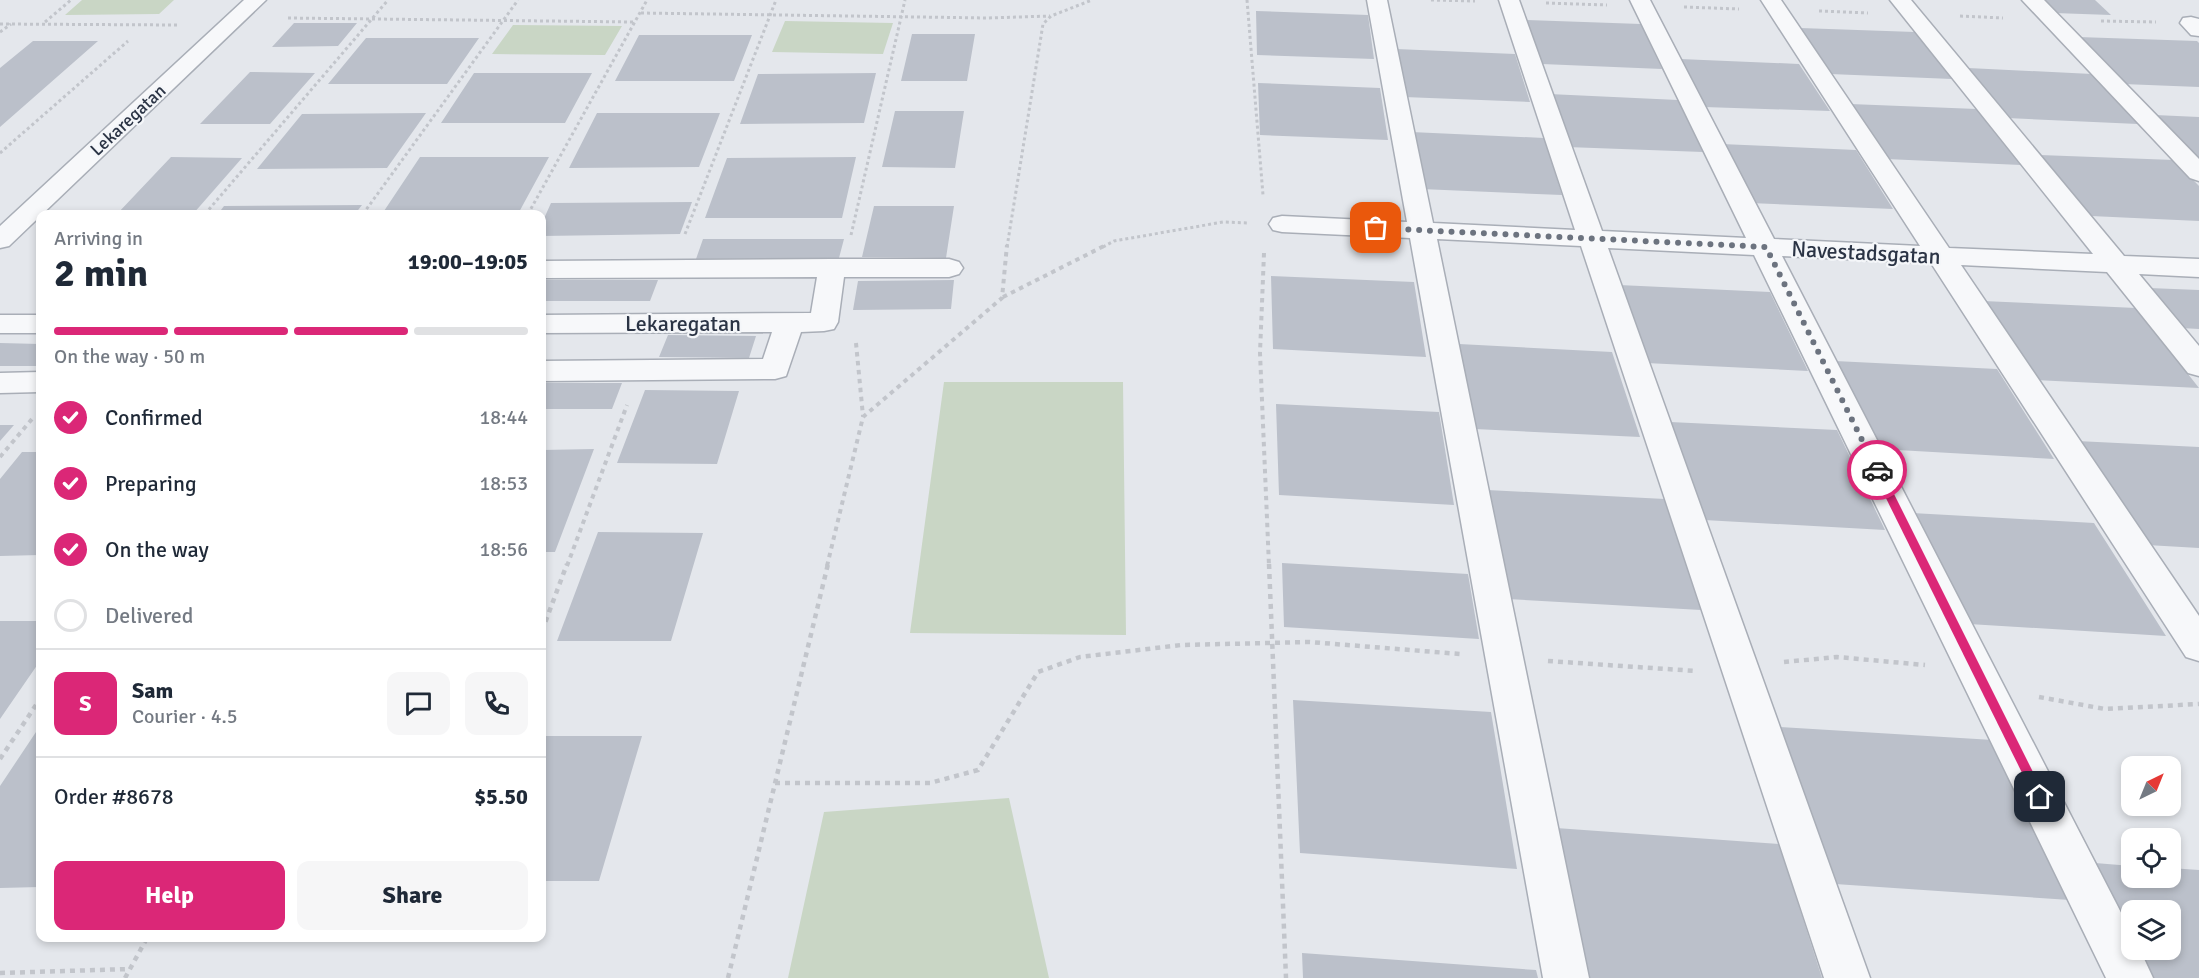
<!DOCTYPE html>
<meta charset="utf-8">
<style>
body{margin:0;font-family:Signika,sans-serif;background:#f6f6f7;color:#1f2937;height:100vh;display:flex;flex-direction:column;font-size:22px;white-space:nowrap}
*{box-sizing:border-box;margin:0}
p{font-size:20px;color:#747a83}
.icon{flex:none;width:33px;height:33px;fill:none;stroke:currentColor;stroke-width:2;stroke-linecap:round;stroke-linejoin:round}
.map{position:relative;flex:1;overflow:hidden}
.drawer{position:absolute;left:36px;top:210px;width:510px;height:732px;display:flex;flex-direction:column;background:#fff;border-radius:12px;box-shadow:0 3px 9px #0003}
.drawer>*{flex:none}
.needle{width:39px;rotate:43deg}
.buttons{position:absolute;left:2121px;top:756px;display:grid;gap:12px}
.buttons a{display:grid;place-items:center;width:60px;height:60px;border-radius:12px;background:#fff;box-shadow:0 3px 9px #0003;font-size:30px}
.pin{position:absolute;display:grid;place-items:center;width:51px;height:51px;color:#fff;margin:-26px;border-radius:12px;box-shadow:0 3px 9px #0006}
.courier{position:absolute;display:grid;place-items:center;width:60px;height:60px;margin:-30px;border:4px solid #db2777;border-radius:50%;background:#fff;color:#222;box-shadow:0 2px 8px #0007}
.summary em{font-style:normal;font-weight:700}
.summary div{display:flex;flex-direction:column-reverse}
.summary{display:flex;align-items:center;justify-content:space-between;height:102px;padding:0 18px}
h1{font-size:39px;font-weight:700;line-height:45px}
.bar{display:grid;grid-template-columns:repeat(4,1fr);gap:9px 6px;align-content:center;height:72px;padding:0 18px}
.bar i{height:8px;border-radius:4px;background:#e0e1e3}
.bar .current{background:#db2777}
.bar p{grid-column:span 4}
.line{display:flex;align-items:center;gap:15px;padding:0 18px;border-top:2px solid #e0e1e3}
.line div{flex:1}
.round{display:grid;place-items:center;flex:none;width:63px;height:63px;border-radius:12px;background:#f6f6f7}
ol{padding:0 18px;list-style:none}
li{display:flex;align-items:center;gap:18px;height:66px}
li p{margin-inline-start:auto}
li .icon{padding:6px;border-radius:50%;background:#db2777;color:#fff;stroke-width:4}
li:last-child{color:#747a83}
li i{width:33px;height:33px;border:3px solid #e0e1e3;border-radius:50%}
.action{display:flex;gap:12px;margin-top:auto;padding:12px 18px}
.action a{flex:1;height:69px;border-radius:12px;background:#db2777;color:#fff;font-size:24px;font-weight:700;line-height:69px;text-align:center}
.action a+a{background:#f6f6f7;color:#1f2937}
.map>svg:first-child{display:block}
.green{fill:#c9d6c5}
.building{fill:#bbc0ca}
.lines{fill:none;stroke-linecap:round;stroke-linejoin:round}
.minor-casing{stroke:#a9aeb7;stroke-width:3}
.path-far2{stroke:#c2c5cb;stroke-width:3;stroke-dasharray:3 3;stroke-linecap:butt}
.path-far1{stroke:#c2c5cb;stroke-width:4;stroke-dasharray:4.5 4.5;stroke-linecap:butt}
.path{stroke:#c2c5cb;stroke-width:4.5;stroke-dasharray:5 5;stroke-linecap:butt}
.minor{fill:#f7f8fa;fill-rule:evenodd}
.route{fill:#db2777}
.done{stroke:#6c737f;stroke-width:6;stroke-dasharray:0 10.8}
.labels{text-anchor:middle;stroke-width:4.5;stroke-linejoin:round;paint-order:stroke}
.far-street-label{font-size:18px;fill:#2b3445;stroke:#f4f6f9}
.street-label{font-size:22px;fill:#2b3445;stroke:#f4f6f9}
</style>
<div class="map">
<svg width="2199" height="978" viewBox="0 0 2199 978">
<rect width="100%" height="100%" fill="#e4e7ec"/>
<!-- green -->
<path class="green" d="M82 0H174L159 14 65 15Z
M785 21 893 23 883 54 772 52Z
M513 25 622 26 605 55 492 54Z
M944 382H1123L1126 635 910 633Z
M1009 798 1049 978H788L824 812Z"/>
<!-- building -->
<path class="building" d="M2041 0H2095L2111 15 2054 13Z
M1256 11 1368 15 1374 59 1257 55Z
M1527 20 1641 24 1662 69 1542 64Z
M294 23H357L338 46 272 47Z
M1800 28 1915 32 1952 79 1830 74Z
M912 34H975L967 81H901Z
M639 35H752L734 81H615Z
M2078 37 2197 41 2199 43V87L2123 84Z
M366 38H479L447 84H328Z
M33 41H98L0 127V68Z
M1396 49 1515 54 1530 102 1404 97Z
M1680 59 1799 64 1830 111 1704 107Z
M1968 68 2092 74 2138 124 2007 118Z
M250 72 315 73 270 124H200Z
M474 73H592L565 123H441Z
M876 73 864 123 740 124 758 74Z
M1258 83 1380 88 1388 140 1260 135Z
M1549 94 1678 100 1703 152 1567 147Z
M1850 104 1977 109 2021 165 1886 159Z
M895 111H964L955 168 882 167Z
M426 113 387 168 257 169 302 114Z
M597 113H720L699 167 569 168Z
M2155 115 2199 117V160Z
M1411 132 1544 138 1562 195 1421 189Z
M1721 144 1856 150 1893 209 1750 203Z
M2040 155 2174 160 2199 186V221L2091 216Z
M171 157 242 158 193 214H117Z
M420 157H549L518 214H382Z
M856 157 842 218H705L727 158Z
M692 202 680 234 542 236V223L551 203Z
M362 205 355 214H218L224 206Z
M874 206H954L946 258 862 257Z
M703 239H844L839 258 696 259Z
M1271 276 1414 282 1426 357 1273 349Z
M542 280H658L650 301H542Z
M954 280 951 309 853 310 858 281Z
M1619 285 1770 292 1808 371 1646 363Z
M2149 288 2199 290V329L2181 328Z
M1983 301 2136 308 2199 388 2035 380Z
M668 335 756 336 749 358 659 357Z
M0 343 40 344V366H0Z
M1459 344 1612 352 1640 437 1475 429Z
M1835 361 1997 369 2054 459 1880 449Z
M542 383H622L612 409H542Z
M645 390 739 391 717 464 617 463Z
M1276 404 1439 412 1454 505 1279 495Z
M1670 422 1837 430 1885 530 1704 520Z
M0 425H14L0 441Z
M2077 441 2199 447V548L2147 545Z
M594 449 555 552H542V450Z
M22 452H40V555L0 556V479Z
M1487 490 1665 499 1701 610 1508 599Z
M1912 513 2094 523 2166 636 1969 624Z
M598 532 703 533 671 641H557Z
M1282 563 1468 574 1479 639 1284 627Z
M0 621H40V661L0 719Z
M1293 700 1491 712 1517 869 1300 853Z
M1780 727 1993 740 2070 900 1835 884Z
M36 732H40V887L0 888V786Z
M542 736H642L599 881H542Z
M1556 828 1779 844 1822 978H1585Z
M2095 863 2132 866V878H2170V868L2199 870V978H2153L2139 950H2170V910H2132V935Z
M1302 953 1536 970 1538 978H1303Z"/>
<g class="lines">
<!-- minor casing -->
<g class="minor-casing">
<path id="minor" d="M244 0H266L9 246 0 248V226Z
M1367 0H1387L1433 223 1575 230 1499 0H1519L1602 231 1746 238 1630 0H1650L1774 239 1920 246 1761 0H1781L1949 248 2093 254 1890 0H1911L2124 256 2199 259V277L2139 274 2199 346V376L2188 373 2107 272 1961 265 2199 616V661L2186 657 1931 263 1782 256 2132 934V950H2140L2153 978H2106L1754 255 1608 248 1870 978H1824L1581 246 1437 239 1589 978H1543L1410 238 1282 232 1273 230 1269 224 1273 218 1282 216 1407 222Z
M2022 0H2044L2199 159V181L2190 178Z
M2191 17 2199 19V36L2191 35 2180 23 2183 18Z
M832 259H949L959 262 963 268 959 274 949 277H844L838 322 834 329 824 331 801 332 786 376 775 379 542 381V361L763 359 772 332 542 333V315L811 313 817 277 542 278V261Z
M0 315H40V333H0Z
M40 372V392L0 393V373Z"/>
</g>
<!-- path-far2 -->
<path class="path-far2" d="M1247 0 1263 195
M1431 0 1475 1
M1546 3 1607 5
M1684 7 1739 9
M1819 11 1868 13
M641 13 988 18 1050 16
M1960 16 2003 18
M288 18 634 22
M2101 21 2156 22
M45 22 71 0
M0 24 177 25
M0 32 11 24
M0 153 128 41
M205 214 388 0
M363 214 518 0
M528 214 647 0
M685 234 776 0
M851 235 905 0
M1007 247 1043 24 1051 16 1092 0
M1103 247 1114 241 1223 222 1248 223"/>
<!-- path-far1 -->
<path class="path-far1" d="M1264 253 1260 353 1269 566
M1003 297 1106 245
M856 343 863 416
M0 457 32 419
M567 566 627 405
M827 566 863 417 1002 298 1007 245"/>
<!-- path -->
<path class="path" d="M1269 564 1286 978
M542 631 567 564
M1548 661 1696 671
M1784 662 1837 657 1925 665
M2039 697 2105 709 2199 704
M0 759 40 699
M775 783H930L978 770 1038 672 1080 657 1181 645 1310 642 1460 654
M0 973 130 969
M125 978 147 938
M728 978 828 564"/>
<!-- minor -->
<use href="#minor" class="minor"/>
</g>
<!-- route -->
<path class="route" d="M1877 467 1882 470 2044 794V801H2036L1872 470Z"/>
<g class="lines">
<!-- done -->
<path class="done" d="M1376 228 1766 247 1877 470"/>
</g>
<g class="labels">
<!-- far-street labels -->
<g class="far-street-label">
<text transform="translate(128 120) rotate(-43)" y="6">Lekaregatan</text>
</g>
<!-- street labels -->
<g class="street-label">
<text transform="translate(1866 252) rotate(3)" y="8">Navestadsgatan</text>
<text x="683" y="331">Lekaregatan</text>
</g>
</g>
</svg>
<div class="buttons">
<a><svg class="needle" viewBox="-14 -14 28 28"><path d="M0-13l5 13h-10z" fill="#e53935"/><path d="M0 13l5-13h-10z" fill="#747a83"/></svg></a>
<a><svg class="icon" aria-label="locate" viewBox="0 0 24 24"><circle cx="12" cy="12" r="6"/><path d="M12 2v4M12 18v4M2 12h4M18 12h4"/></svg></a>
<a><svg class="icon" aria-label="layers" viewBox="0 0 24 24"><path d="M12 4l9 5-9 5-9-5zM3 14l9 5 9-5"/></svg></a>
</div>
<div class="pin" style="left:1376px;top:228px;background:#ea580c"><svg class="icon" aria-label="bag" viewBox="0 0 24 24"><path d="M5 8h14l-1 12H6zM9 8a3 3 0 0 1 6 0"/></svg></div>
<div class="pin" style="left:2040px;top:797px;background:#1f2937"><svg class="icon" aria-label="home" viewBox="0 0 24 24"><path d="M3 11l9-7 9 7M6 9v11h12V9"/></svg></div>
<div class="courier" style="left:1877px;top:470px"><svg class="icon" aria-label="car" viewBox="0 0 24 24"><path d="M5 17H2v-5l4-1 3-4h7l3 4 3 1v5h-3M9 17h6M6 11h13"/><circle cx="7" cy="17" r="2"/><circle cx="17" cy="17" r="2"/></svg></div>
<section class="drawer">
<div class="summary"><div><h1>2 min</h1><p>Arriving in</p></div><em>19:00–19:05</em></div>
<div class="bar"><i class="current"></i><i class="current"></i><i class="current"></i><i></i><p>On the way · 50 m</p></div>
<ol>
<li><svg class="icon" aria-label="check" viewBox="0 0 24 24"><path d="M5 12l5 5 9-10"/></svg>Confirmed<p>18:44</p></li>
<li><svg class="icon" aria-label="check" viewBox="0 0 24 24"><path d="M5 12l5 5 9-10"/></svg>Preparing<p>18:53</p></li>
<li><svg class="icon" aria-label="check" viewBox="0 0 24 24"><path d="M5 12l5 5 9-10"/></svg>On the way<p>18:56</p></li>
<li><i></i>Delivered</li>
</ol>
<div class="line" style="height:108px"><b class="round" style="background:#db2777;color:#fff">S</b><div><b>Sam</b><p>Courier · 4.5</p></div><a class="round"><svg class="icon" aria-label="chat" viewBox="0 0 24 24"><path d="M4 5h16v11H9l-5 4z"/></svg></a><a class="round"><svg class="icon" aria-label="phone" viewBox="0 0 24 24"><path d="M5 4h4l2 5-3 2q2 4 5 5l2-3 5 2v4C11 20 4 13 5 4z"/></svg></a></div>
<div class="line" style="height:78px"><div>Order #8678</div><b>$5.50</b></div>
<div class="action"><a>Help</a><a>Share</a></div>
</section>
</div>
